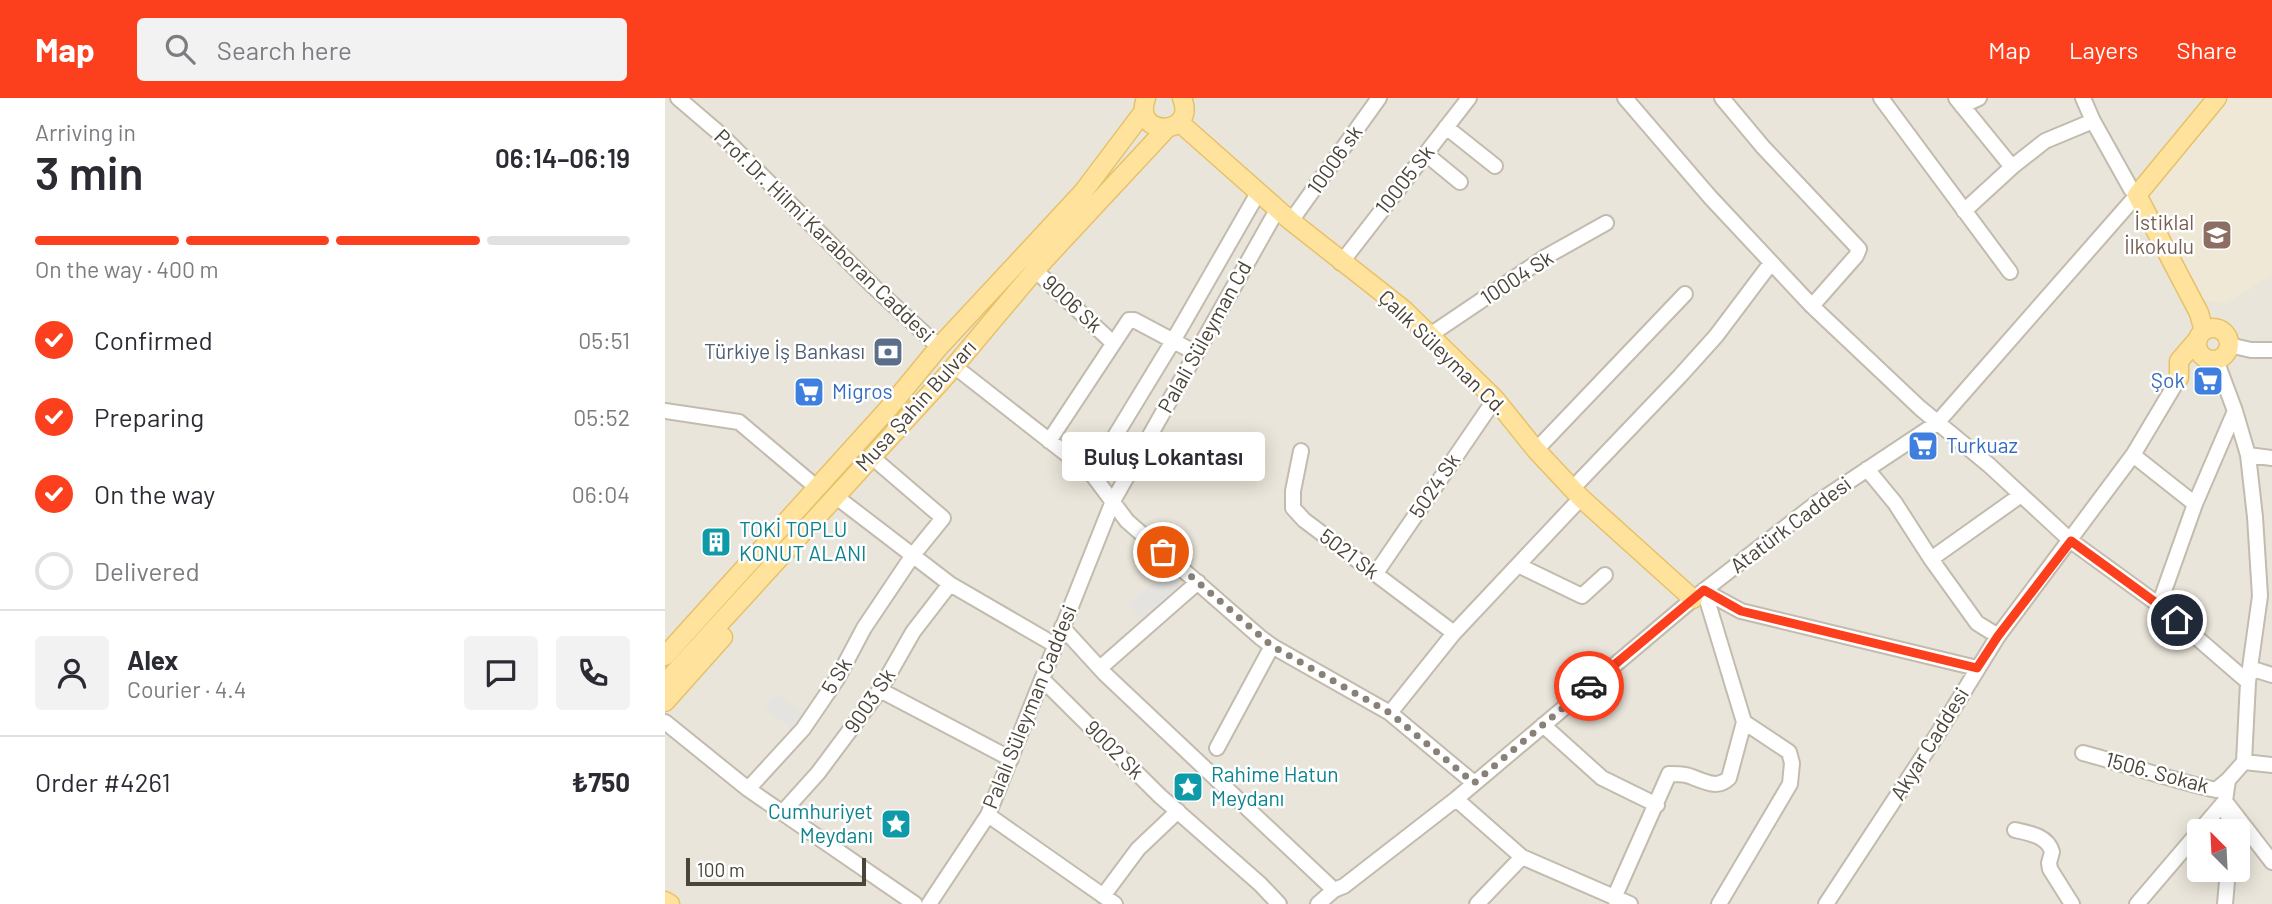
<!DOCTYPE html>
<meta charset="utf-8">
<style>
body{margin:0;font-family:Barlow,sans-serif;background:#f2f2f3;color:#2b2b33;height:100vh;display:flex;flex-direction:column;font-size:26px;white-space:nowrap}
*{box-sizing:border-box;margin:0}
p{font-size:23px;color:#7c7c81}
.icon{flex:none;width:38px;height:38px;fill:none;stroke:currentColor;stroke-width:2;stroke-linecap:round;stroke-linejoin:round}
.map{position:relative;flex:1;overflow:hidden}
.side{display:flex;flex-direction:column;background:#fff;width:665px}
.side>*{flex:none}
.needle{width:46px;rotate:336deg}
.buttons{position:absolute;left:1522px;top:721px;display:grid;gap:14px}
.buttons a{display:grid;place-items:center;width:63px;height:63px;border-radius:7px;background:#fff;box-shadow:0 4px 18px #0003;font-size:35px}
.scale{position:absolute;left:21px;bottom:18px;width:180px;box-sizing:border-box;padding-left:7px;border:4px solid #4b4439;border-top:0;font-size:19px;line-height:24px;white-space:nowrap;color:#4b4439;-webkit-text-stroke:5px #fff;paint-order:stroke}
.pin{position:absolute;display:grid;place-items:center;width:60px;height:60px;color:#fff;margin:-30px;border:4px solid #fff;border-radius:50%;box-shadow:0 2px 7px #0007}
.courier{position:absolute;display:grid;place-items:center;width:70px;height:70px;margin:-35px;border:5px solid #fc3f1d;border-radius:50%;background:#fff;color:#222;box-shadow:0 2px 9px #0007}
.bubble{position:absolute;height:49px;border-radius:7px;background:#fff;box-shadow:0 4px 18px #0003;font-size:23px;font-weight:600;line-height:49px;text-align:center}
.summary em{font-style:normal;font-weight:600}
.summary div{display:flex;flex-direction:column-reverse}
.summary{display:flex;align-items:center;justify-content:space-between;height:119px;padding:0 35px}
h1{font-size:46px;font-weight:600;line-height:52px}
.bar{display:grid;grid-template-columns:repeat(4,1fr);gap:10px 7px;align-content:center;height:84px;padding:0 35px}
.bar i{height:9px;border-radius:5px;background:#e1e1e2}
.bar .active{background:#fc3f1d}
.bar p{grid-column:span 4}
.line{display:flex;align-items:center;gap:18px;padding:0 35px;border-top:2px solid #e1e1e2}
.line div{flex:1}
.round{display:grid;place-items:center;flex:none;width:74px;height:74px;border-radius:7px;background:#f2f2f3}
ol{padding:0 35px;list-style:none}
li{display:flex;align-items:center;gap:21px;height:77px}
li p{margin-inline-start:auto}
li .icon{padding:7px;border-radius:50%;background:#fc3f1d;color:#fff;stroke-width:4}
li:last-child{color:#7c7c81}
li i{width:38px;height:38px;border:4px solid #e1e1e2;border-radius:50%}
header{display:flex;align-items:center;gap:42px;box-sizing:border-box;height:98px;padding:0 35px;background:#fc3f1d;color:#fff}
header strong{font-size:33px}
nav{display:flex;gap:38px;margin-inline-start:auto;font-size:24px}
.search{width:490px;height:63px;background:#f2f2f3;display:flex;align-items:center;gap:18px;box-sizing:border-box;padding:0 24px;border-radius:7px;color:#7c7c81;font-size:26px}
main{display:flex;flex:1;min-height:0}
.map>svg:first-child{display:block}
.residential{fill:#eae5da;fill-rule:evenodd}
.education{fill:#efe8d6}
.parking{fill:#e5e3e0}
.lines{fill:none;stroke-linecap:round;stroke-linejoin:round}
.minor-casing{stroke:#c2bbae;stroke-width:18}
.major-casing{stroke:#e6c16a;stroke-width:21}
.minor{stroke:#fff;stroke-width:14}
.major{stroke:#ffe39c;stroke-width:18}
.done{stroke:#878178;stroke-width:7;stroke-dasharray:0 12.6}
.route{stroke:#fc3f1d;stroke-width:9}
.labels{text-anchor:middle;stroke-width:5;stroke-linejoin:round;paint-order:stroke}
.street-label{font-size:21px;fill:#4b4439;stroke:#fff}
.education-label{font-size:21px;fill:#785e54;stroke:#fff;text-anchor:end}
.service-label{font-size:21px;fill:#4e5e75;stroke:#fff;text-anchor:end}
.shop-label{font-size:21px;fill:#366cbe;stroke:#fff;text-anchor:start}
.culture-label{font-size:21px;fill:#0d838f;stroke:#fff;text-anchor:start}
</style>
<header>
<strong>Map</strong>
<div class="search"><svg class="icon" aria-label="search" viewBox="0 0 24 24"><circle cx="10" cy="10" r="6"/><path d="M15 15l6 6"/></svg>Search here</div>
<nav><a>Map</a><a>Layers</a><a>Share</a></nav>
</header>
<main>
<section class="side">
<div class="summary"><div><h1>3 min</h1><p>Arriving in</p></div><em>06:14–06:19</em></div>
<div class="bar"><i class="active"></i><i class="active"></i><i class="active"></i><i></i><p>On the way · 400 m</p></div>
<ol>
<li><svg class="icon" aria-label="check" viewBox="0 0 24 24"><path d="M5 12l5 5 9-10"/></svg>Confirmed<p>05:51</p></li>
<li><svg class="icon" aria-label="check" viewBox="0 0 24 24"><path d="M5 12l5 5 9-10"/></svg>Preparing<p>05:52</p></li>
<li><svg class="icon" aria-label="check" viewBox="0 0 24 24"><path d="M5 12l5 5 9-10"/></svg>On the way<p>06:04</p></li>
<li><i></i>Delivered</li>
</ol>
<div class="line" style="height:126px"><a class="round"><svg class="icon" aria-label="person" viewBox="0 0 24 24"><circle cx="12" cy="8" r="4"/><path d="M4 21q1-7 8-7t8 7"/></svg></a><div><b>Alex</b><p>Courier · 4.4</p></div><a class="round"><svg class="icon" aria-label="chat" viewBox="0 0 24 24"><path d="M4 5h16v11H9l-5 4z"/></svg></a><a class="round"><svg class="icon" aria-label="phone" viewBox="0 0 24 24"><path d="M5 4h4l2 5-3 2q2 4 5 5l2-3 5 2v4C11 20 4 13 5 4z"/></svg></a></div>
<div class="line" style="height:91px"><div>Order #4261</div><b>₺750</b></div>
</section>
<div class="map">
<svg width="1607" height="806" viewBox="0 0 1607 806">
<rect width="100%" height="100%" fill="#f6f3ec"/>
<!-- residential -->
<path class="residential" d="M0 0H1607V806H0ZM1535 733H1573V772H1535Z"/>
<!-- education -->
<path class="education" d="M1562 0H1607V177L1559 206 1535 200 1475 97Z"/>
<!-- parking -->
<path class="parking" d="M501 473 519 492 481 526 464 507Z
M112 595 140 618 128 633 99 609Z"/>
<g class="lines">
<!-- minor casing -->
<g class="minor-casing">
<path id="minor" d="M13 0 54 35 209 189 274 249
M960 0 1045 99 1147 208 1255 310 1324 367 1406 443 1494 507 1583 584
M1057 0 1098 49 1194 151 1191 158 1147 208
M1216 0 1345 174
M1291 0 1347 69 1299 113
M1297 8 1314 0
M781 29 830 68
M761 56 795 84
M1347 69 1380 43 1428 23
M626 123 714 0
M676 165 804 0
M370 172 448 245
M765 237 882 158 941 125
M1564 247 1586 252H1607
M1551 262 1570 313 1583 357 1590 419 1595 498 1583 584 1579 664 1563 682 1560 703 1566 733
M289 268 427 376 462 423 596 540 607 548 725 615 809 685
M0 313 74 324 144 383
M384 343 464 222H469L531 255
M871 352 1020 196
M636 353 628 393V410L639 422 789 535
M1468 357 1530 406
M1583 357 1607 360
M1202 371 1230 405 1266 461 1356 397
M427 376 508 243 593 95
M907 391 1015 278 1051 238 1106 165
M178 404 285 486 390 547
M1266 461 1312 525 1333 538
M853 467 917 498 940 477
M711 475 830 301
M1041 494 1076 513 1312 570
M1494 507 1530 406 1570 313
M397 529 440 576 669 792
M435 570 533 484
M1585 570 1607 577
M378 582 495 698 595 786 614 806
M215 592 346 661
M725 615 789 535 916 400
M0 624 83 691 250 806
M878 627 937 680 992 707
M552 650 607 548
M1418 655C1463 667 1506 682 1551 692L1563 682
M1579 664 1607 667
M83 691 138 631 172 581 199 530 248 457 278 420 215 366
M791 701 857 759 965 806
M1563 707 1607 764
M117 715 153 675 215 592 248 534 285 486
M323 717 450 806
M1350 732C1364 735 1383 738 1387 754L1384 765 1385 771 1407 806
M438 798 473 751 513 713
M949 800 1004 676C1010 676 1016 676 1021 677 1036 681 1051 693 1064 680L1079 624 1039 492
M264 806 323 717 448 403 612 112
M653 806 669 792 679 788 791 701 1028 501 1153 404 1272 325 1472 97 1466 91 1428 23 1418 0
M812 806 857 759
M1054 806 1125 686 1127 665 1124 654 1079 624
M1161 806 1272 637 1333 538 1468 357 1514 280
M1472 806 1560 703
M1560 806 1563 772"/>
</g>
<!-- major casing -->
<g class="major-casing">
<path id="major" d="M481 0C466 40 533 39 517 0
M514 24 626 123 738 211 830 301 871 352 916 400 1028 501
M1532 246a16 16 0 1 1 32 0a16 16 0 1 1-32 0Z
M1539 233 1534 215 1472 97 1552 0
M1514 280V263L1532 242
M0 558 223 311 274 249 418 94 479 13
M0 585 281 278 370 172 502 30
M0 604 58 539
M0 803 5 806"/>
</g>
<!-- minor -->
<use href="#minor" class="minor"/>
<!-- major -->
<use href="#major" class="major"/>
</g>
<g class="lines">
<!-- done -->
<path class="done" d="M498 454 607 548 725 615 809 685 924 588"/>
<!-- route -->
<path class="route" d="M924 588 1039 492 1076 513 1312 570 1333 538 1406 443 1494 507 1512 522"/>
</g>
<!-- icons -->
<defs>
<g id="school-square" transform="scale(1.575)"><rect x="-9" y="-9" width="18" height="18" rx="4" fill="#8d6e63" stroke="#fff"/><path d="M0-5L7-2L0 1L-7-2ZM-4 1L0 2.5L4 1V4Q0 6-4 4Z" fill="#fff"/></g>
<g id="bank-square" transform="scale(1.575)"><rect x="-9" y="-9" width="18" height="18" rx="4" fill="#5c6f8a" stroke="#fff"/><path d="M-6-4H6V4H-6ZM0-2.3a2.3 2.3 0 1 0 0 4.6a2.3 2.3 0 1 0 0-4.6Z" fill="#fff"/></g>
<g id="supermarket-square" transform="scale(1.575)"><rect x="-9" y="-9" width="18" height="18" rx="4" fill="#3f7fe0" stroke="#fff"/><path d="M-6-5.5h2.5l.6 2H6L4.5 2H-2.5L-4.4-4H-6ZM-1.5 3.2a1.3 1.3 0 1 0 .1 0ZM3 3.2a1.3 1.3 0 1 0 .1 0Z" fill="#fff"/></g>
<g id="building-square" transform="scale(1.575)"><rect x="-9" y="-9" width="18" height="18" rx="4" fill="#0f9aa8" stroke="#fff"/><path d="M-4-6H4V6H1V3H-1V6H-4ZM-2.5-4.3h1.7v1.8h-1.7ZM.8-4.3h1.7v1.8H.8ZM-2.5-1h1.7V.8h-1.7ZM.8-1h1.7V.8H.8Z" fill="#fff"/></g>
<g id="sight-square" transform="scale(1.575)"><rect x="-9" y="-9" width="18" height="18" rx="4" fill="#0f9aa8" stroke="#fff"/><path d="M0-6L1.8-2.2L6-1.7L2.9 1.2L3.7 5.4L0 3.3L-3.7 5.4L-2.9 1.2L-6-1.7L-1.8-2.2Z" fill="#fff"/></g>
</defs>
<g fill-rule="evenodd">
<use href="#school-square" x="1552" y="137"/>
<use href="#bank-square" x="223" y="254"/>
<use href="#supermarket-square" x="1543" y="283"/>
<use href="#supermarket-square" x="144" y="294"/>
<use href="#supermarket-square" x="1258" y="348"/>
<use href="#building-square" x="51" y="444"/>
<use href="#sight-square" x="523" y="689"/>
<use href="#sight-square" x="231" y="726"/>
</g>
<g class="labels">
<!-- street labels -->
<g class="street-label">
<text transform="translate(670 62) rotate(-55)" y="7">10006 sk</text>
<text transform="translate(740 82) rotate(-52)" y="7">10005 Sk</text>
<text transform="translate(159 138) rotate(44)" y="7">Prof.Dr. Hilmi Karaboran Caddesi</text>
<text transform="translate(852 180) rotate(-33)" y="7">10004 Sk</text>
<text transform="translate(407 206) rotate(43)" y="7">9006 Sk</text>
<text transform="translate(540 239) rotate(-61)" y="7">Palali Süleyman Cd</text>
<text transform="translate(778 255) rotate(44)" y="7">Çalık Süleyman Cd.</text>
<text transform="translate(251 308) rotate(-48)" y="7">Musa Şahin Bulvarı</text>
<text transform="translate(770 388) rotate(-56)" y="7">5024 Sk</text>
<text transform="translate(1126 427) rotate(-37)" y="7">Atatürk Caddesi</text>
<text transform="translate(684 456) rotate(37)" y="7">5021 Sk</text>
<text transform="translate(172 578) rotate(-59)" y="7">5 Sk</text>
<text transform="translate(205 603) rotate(-56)" y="7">9003 Sk</text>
<text transform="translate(365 609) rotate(-68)" y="7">Palalı Süleyman Caddesi</text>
<text transform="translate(1265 646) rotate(-58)" y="7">Akyar Caddesi</text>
<text transform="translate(449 652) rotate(45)" y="7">9002 Sk</text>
<text transform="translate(1492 675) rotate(15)" y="7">1506. Sokak</text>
</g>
<!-- education labels -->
<g class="education-label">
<text x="1529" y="132">İstiklal<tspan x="1529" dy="24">İlkokulu</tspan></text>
</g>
<!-- service labels -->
<g class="service-label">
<text x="200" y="261">Türkiye İş Bankası</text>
</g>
<!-- shop labels -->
<g class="shop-label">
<text x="1520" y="290" text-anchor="end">Şok</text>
<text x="167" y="301">Migros</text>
<text x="1281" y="355">Turkuaz</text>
</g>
<!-- culture labels -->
<g class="culture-label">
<text x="74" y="439">TOKİ TOPLU<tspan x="74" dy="24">KONUT ALANI</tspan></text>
<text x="546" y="684">Rahime Hatun<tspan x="546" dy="24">Meydanı</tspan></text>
<text x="208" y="721" text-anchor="end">Cumhuriyet<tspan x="208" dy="24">Meydanı</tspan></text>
</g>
</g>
</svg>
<div class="buttons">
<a><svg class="needle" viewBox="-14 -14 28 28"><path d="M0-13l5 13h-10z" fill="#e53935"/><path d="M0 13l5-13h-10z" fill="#7c7c81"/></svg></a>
</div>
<div class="scale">100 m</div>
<div class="pin" style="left:498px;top:454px;background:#ea580c"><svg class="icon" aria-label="bag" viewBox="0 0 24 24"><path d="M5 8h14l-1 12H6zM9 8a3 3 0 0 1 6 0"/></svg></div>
<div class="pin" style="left:1512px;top:522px;background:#1f2937"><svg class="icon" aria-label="home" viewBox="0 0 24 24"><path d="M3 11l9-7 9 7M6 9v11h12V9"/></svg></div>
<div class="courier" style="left:924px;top:588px"><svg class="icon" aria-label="car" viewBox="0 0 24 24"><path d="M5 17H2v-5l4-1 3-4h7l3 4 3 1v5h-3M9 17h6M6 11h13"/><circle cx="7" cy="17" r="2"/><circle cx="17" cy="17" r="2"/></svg></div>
<div class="bubble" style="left:397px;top:334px;width:203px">Buluş Lokantası</div>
</div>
</main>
